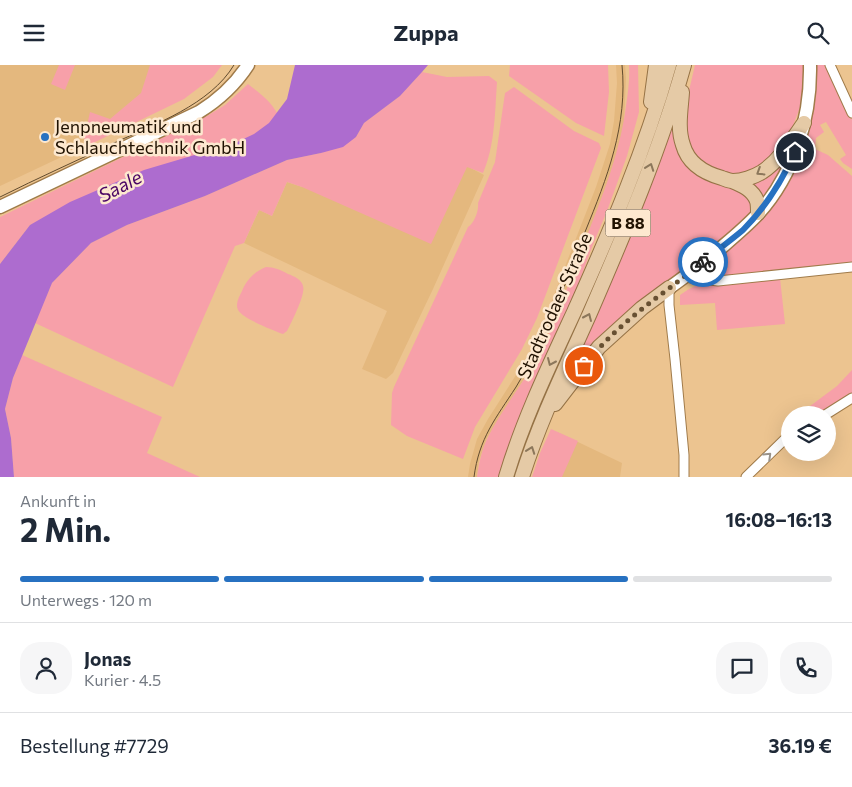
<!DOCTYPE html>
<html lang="de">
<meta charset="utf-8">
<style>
body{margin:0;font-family:Commissioner,sans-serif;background:#f6f6f7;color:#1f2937;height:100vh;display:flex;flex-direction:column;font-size:19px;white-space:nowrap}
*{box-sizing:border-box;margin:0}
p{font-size:16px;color:#747a83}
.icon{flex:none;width:28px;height:28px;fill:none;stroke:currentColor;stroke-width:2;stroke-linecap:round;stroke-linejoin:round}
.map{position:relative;height:412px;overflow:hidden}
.details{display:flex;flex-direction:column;background:#fff;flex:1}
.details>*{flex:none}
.tools{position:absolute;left:781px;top:341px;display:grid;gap:10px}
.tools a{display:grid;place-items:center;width:55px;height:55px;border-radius:50%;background:#fff;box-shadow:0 5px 20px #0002;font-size:25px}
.pin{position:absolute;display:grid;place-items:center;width:42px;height:42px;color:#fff;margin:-21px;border:2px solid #fff;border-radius:50%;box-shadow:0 1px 5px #0007}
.courier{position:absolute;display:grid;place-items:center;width:50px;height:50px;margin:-25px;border:4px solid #2771c1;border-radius:50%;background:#fff;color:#222;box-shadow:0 1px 6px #0007}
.summary em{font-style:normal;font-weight:700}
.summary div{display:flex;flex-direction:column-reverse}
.summary{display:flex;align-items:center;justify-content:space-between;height:85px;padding:0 20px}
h1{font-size:32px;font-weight:700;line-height:38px}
.bar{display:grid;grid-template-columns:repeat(4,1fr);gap:8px 5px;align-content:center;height:60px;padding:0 20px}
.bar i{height:6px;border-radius:4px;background:#e0e1e3}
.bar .on{background:#2771c1}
.bar p{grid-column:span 4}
.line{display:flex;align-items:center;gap:12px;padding:0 20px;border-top:1px solid #e0e1e3}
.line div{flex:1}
.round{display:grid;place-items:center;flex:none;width:52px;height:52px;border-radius:20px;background:#f6f6f7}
header{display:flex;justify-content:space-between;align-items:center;height:65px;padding:0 20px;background:#fff;font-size:22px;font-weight:700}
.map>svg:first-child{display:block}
.built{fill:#e4b87e}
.green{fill:#f7a0a9}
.water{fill:#ad6ccf}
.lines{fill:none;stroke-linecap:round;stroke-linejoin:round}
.minor-casing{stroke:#a07b4a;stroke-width:11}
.secondary-casing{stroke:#a07b4a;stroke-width:15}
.primary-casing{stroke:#957245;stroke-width:16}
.minor{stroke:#fff;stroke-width:9}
.secondary{stroke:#fff;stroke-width:12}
.primary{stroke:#e5caa6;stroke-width:14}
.tram{stroke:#614b2e;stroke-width:1}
.oneway{stroke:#8c775b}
.oneway2{stroke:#9a948c}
.done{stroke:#675032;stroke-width:5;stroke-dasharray:0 9}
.route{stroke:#2771c1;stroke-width:6}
.poi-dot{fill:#2771c1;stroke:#fde8cf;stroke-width:2}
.labels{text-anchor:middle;stroke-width:5;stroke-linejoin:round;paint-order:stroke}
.shield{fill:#fde8cf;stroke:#62523e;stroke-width:1}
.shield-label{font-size:16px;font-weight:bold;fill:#1f1100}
.poi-label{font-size:18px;fill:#1f1100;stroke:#fde8cf;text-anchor:start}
.street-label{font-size:18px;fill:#1f1100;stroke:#fde8cf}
.water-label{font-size:19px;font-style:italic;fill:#4a0564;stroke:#fde8cf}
</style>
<header><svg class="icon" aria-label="menu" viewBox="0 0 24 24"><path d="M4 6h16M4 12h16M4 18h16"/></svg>Zuppa<svg class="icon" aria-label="search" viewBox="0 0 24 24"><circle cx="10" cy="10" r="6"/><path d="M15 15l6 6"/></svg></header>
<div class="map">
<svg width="852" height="412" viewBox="0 0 852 412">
<rect width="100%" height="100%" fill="#ecc490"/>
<!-- built -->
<path class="built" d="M0 0H221L89 79 0 121Z
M616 0H625L626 13 624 58 619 81 607 121 558 246 540 289 487 373 479 396 477 412H468L470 399 477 374 488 354 523 299 538 271 596 122 610 79 614 56 617 18Z
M467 101 484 110 433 224 393 308 386 314 362 304 387 246 244 178 259 145 272 151 287 117 302 122Z
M557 367 622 398 620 412H538Z"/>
<!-- green -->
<path class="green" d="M59 0H75L65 25 51 19Z
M150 0H222L213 12 184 34 89 80 84 74 90 47 110 54 141 28Z
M510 0H608L609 27 604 71 576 58 509 11Z
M629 0H638L639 47 627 91 607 146 592 182 577 223 501 412H477C479 398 482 384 488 372 502 344 523 319 538 291 554 261 565 228 577 197 596 146 619 96 626 41 628 27 630 14 629 0Z
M674 0H679L649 93 516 412H511L518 389Z
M695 0H805L804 27 801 40 792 63 788 71 766 98 743 110 719 109 693 90 684 66 688 30Z
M816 0H827L840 32 852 55V104L843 98 840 94 846 90 826 57 820 60 824 67 816 73 815 84 828 90 852 111V200L712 214 706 211 704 207V204C727 184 752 164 772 141 776 136 779 130 783 125 806 88 818 44 816 0Z
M422 7 447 12 489 11 497 17C495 46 495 81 483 108L467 102 431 179 302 122 287 117 272 151 259 145 244 178 235 181 173 322 35 258 52 218 91 178 127 160 205 131 287 95 321 88 356 72 364 58 400 31Z
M248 19C259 28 270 35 277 48 274 51 272 55 270 58 255 73 231 79 212 85L30 160 0 199V152L207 51 225 40Z
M514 22 574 66 599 78 601 83 537 253 522 284 475 362 463 394 407 371 391 360 392 328 394 322 468 162C474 158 479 146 478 138L495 97 505 28Z
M678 38 682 86 752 132V148L563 322Z
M793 78 776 116 763 134 745 117Z
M266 202C274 202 281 205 288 209 294 211 302 215 303 221 306 229 291 258 287 266L283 269C273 265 243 254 238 245 235 239 239 232 242 226 247 214 254 207 266 202Z
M780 213 785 259 717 265 715 238 680 240V230L689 224 702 218Z
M22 290 162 352 147 388 200 412H14L11 373 5 344 13 313Z
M852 305V328L818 350H798L837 321Z
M551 364 578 376 562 412H532L540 388Z"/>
<!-- water -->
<path class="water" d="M295 0H428L422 7 400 31 364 58 356 72 343 82 321 88 287 95 205 131 127 160 91 178 52 218 13 313 5 344 11 373 14 412H0V199L30 160 70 137 144 105 235 78 254 69 269 58 287 34Z"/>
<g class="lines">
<!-- minor casing -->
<g class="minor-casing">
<path id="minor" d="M830 0 852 48
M684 212 718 216 852 202
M669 223V240L675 294 684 390V412
M825 350 852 333
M746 412 784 375 790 371"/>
</g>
<!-- secondary casing -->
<g class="secondary-casing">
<path id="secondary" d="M0 142 199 47C220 34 235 20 248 0
M669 223C685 212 700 200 715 188 730 175 745 163 758 149 794 109 811 54 810 0"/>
</g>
<!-- primary casing -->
<g class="primary-casing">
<path id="primary" d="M682 27C681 44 677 63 683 80 688 98 704 108 722 113 725 114 729 116 733 116 742 116 754 112 762 107 780 95 792 75 804 58
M651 37 656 0
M732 116C742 120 753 125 757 136 758 139 758 144 758 148
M555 339 599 282 642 243 669 223
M506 412C523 355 549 301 574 247 610 167 645 85 669 0
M522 412C540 355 566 302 590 248 625 167 660 85 684 0"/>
</g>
<!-- minor -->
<use href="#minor" class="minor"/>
<!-- secondary -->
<use href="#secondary" class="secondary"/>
<!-- primary -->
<use href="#primary" class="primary"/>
<!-- tram -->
<path class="tram" d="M0 132C38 113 76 96 114 78 155 59 210 40 234 0
M474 412C479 373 496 353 516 322 528 302 539 282 549 261 561 230 573 199 585 167 607 113 628 60 622 0"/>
</g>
<!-- one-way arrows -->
<defs><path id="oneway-chevron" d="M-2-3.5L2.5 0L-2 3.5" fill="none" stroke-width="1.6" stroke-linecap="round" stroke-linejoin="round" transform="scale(1.25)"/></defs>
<g class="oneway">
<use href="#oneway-chevron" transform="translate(650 102) rotate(-70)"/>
<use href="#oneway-chevron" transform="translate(760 107) rotate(148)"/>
<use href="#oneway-chevron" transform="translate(588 252) rotate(-66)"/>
<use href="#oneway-chevron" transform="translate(551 297) rotate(114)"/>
<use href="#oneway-chevron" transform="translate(531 385) rotate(-70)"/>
</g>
<use class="oneway2" href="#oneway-chevron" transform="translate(768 391) rotate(-44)"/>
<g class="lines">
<!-- done -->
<path class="done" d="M584 301C619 256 660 232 703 197"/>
<!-- route -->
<path class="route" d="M703 197C716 186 730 176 743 165 766 142 782 116 795 87"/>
</g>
<!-- markers -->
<circle class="poi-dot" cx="45" cy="72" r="5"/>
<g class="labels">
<!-- shield labels -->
<rect class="shield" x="605.5" y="144.5" width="45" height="27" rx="4"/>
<g class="shield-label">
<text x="628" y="164">B 88</text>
</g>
<!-- poi labels -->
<g class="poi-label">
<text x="55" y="68">Jenpneumatik und<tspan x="55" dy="21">Schlauchtechnik GmbH</tspan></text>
</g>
<!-- street labels -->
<g class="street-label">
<text transform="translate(555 241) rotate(-66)" y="6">Stadtrodaer Straße</text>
</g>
<!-- water labels -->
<g class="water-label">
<text transform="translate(120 121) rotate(-28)" y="7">Saale</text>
</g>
</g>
</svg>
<div class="tools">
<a><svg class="icon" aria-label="layers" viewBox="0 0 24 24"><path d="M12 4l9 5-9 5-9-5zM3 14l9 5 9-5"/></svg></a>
</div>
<div class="pin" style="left:584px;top:301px;background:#ea580c"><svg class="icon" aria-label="bag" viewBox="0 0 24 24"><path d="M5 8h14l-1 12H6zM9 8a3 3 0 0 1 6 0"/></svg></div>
<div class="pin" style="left:795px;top:87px;background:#1f2937"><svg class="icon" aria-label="home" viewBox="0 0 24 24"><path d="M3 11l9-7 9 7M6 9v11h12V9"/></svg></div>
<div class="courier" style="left:703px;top:197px"><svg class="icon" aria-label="bike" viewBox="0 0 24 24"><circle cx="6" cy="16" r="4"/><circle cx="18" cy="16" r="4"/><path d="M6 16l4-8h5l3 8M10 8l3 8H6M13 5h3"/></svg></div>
</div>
<section class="details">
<div class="summary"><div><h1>2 Min.</h1><p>Ankunft in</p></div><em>16:08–16:13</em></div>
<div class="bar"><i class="on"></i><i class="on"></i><i class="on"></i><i></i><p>Unterwegs · 120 m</p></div>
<div class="line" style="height:90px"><a class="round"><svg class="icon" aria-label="person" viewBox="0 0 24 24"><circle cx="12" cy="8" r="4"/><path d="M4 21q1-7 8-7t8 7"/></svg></a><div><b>Jonas</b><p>Kurier · 4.5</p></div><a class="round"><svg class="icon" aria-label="chat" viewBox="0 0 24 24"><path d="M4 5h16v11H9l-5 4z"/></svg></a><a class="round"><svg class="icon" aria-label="phone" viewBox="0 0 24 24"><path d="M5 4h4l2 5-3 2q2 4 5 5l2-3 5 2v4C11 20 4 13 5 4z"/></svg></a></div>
<div class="line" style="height:65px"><div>Bestellung #7729</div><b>36.19 €</b></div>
</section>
